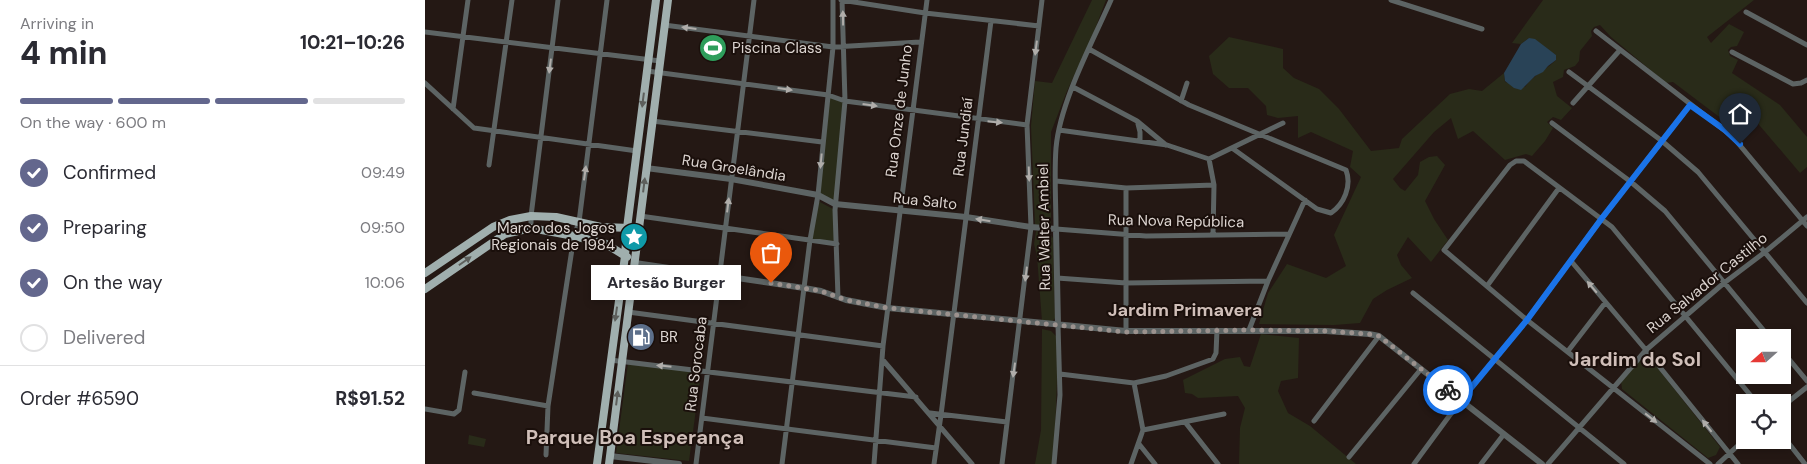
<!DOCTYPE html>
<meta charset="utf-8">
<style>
body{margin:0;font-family:"DM Sans",sans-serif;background:#f2f2f3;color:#2b2b33;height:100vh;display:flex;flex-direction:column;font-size:19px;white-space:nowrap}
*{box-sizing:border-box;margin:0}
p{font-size:16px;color:#7c7c81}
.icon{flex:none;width:28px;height:28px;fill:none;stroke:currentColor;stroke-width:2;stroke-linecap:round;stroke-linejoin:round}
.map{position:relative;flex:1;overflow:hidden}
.side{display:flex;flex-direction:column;background:#fff;width:425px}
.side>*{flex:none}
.needle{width:32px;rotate:249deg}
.buttons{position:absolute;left:1311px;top:329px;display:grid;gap:10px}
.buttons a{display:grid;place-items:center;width:55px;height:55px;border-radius:0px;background:#fff;box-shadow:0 2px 8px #0003;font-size:25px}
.pin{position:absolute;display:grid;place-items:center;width:42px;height:42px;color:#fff;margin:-51px -21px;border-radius:50% 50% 50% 0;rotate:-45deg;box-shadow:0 0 5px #0007}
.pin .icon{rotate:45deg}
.courier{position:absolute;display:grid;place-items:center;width:50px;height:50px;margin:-25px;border:4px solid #1a73e8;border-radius:50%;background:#fff;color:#222;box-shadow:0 1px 6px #0007}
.bubble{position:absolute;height:35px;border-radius:0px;background:#fff;box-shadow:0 2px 8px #0003;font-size:16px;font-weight:800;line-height:35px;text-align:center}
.overview em{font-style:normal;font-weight:800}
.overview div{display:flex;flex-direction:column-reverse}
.overview{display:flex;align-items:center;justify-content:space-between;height:85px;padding:0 20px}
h1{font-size:32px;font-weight:800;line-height:38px}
.bar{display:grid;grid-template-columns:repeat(4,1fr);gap:8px 5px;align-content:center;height:60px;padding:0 20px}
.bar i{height:6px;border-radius:4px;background:#e1e1e2}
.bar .current{background:#63678d}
.bar p{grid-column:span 4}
.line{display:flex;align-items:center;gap:12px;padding:0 20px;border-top:1px solid #e1e1e2}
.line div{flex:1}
ol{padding:0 20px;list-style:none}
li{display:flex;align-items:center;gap:15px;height:55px}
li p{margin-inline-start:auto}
li .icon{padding:5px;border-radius:50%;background:#63678d;color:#fff;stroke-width:4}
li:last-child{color:#7c7c81}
li i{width:28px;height:28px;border:2px solid #e1e1e2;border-radius:50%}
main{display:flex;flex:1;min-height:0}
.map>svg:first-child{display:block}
.green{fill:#292b19}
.water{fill:#294357}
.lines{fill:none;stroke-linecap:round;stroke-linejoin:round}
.minor{stroke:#5d6464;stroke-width:5}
.tertiary{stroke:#5d6464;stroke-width:6}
.primary{stroke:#a0afae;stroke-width:8}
.oneway{fill:#b0adaa}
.oneway2{fill:#5d5f5c}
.done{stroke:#9c928e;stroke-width:5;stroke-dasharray:0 9}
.route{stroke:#1a73e8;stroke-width:6}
.labels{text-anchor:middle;stroke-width:4;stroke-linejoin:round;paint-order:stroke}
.poi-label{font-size:15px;fill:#dcd4d0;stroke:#1a0f0b;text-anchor:start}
.street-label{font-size:15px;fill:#dcd4d0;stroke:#1a0f0b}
.quarter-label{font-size:18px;font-weight:bold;fill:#d0bfb9;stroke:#1a0f0b}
.district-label{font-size:20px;font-weight:bold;fill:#d0bfb9;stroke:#1a0f0b}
</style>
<main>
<section class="side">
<div class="overview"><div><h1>4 min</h1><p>Arriving in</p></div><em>10:21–10:26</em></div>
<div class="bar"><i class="current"></i><i class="current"></i><i class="current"></i><i></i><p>On the way · 600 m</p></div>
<ol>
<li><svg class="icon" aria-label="check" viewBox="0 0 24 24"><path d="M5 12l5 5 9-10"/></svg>Confirmed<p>09:49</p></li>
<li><svg class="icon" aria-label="check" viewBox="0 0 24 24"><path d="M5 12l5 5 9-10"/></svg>Preparing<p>09:50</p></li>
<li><svg class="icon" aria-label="check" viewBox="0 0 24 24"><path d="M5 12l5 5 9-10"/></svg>On the way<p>10:06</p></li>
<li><i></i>Delivered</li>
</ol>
<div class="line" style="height:65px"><div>Order #6590</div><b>R$91.52</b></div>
</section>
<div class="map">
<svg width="1382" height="464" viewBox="0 0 1382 464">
<rect width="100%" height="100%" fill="#241814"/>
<!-- green -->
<path class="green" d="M667 0H681L667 37 642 91 626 132V225H610L606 126 610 81 627 83Z
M1118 0H1329L1282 37 1286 43 1304 24 1319 32 1312 46 1306 47 1303 50 1305 56 1313 60 1307 73 1355 105 1382 137V167L1375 173 1324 113C1313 108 1308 114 1301 122L1248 82 1241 83 1186 37 1175 25 1169 27 1166 31 1167 36 1155 51 1154 61 1150 66 1139 70 1138 77 1128 82 1132 96 1147 108 1136 120 1128 117 1122 122 1128 128 1120 141 1107 156 1101 154 1080 160 1048 131 1033 139 1026 118 1009 132 968 179 975 188 980 191 993 175 995 162 1004 157 1012 156 1020 165 1000 201 1009 219 1023 240 1006 262 983 237 972 255 976 265 987 278 962 290 948 299 935 323 909 325 834 324 843 293 862 264 901 278 921 266 909 235 936 177 925 167 928 151 886 132 873 138V116L853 118 842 115 841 106 823 88H804L788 74 784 56 804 37 858 49V68L869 78 894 89 914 109 946 151 974 148 977 139 1025 94 1044 89 1057 91 1079 73 1080 82 1100 87C1108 75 1121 70 1131 60V55L1104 38 1096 44 1087 43Z
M403 95 420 101 410 204 393 195Z
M391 200 410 210 412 244 385 240Z
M611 231 624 233 628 238 630 318 627 322 617 321 612 256 609 244Z
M617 329 626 331 631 336 633 349 630 437 627 464H610L616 430Z
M836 334 874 338 873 378 856 381 853 391 863 413 885 426 931 464H814L815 428 820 408 813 396 773 398 767 394 760 393 758 380 800 359 815 357 819 366 825 367Z
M1218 356 1224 357 1295 447 1291 455 1283 458 1197 389 1196 381Z
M203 363 276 372 264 461 191 453Z
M44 435 61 439 59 447 43 444Z"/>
<!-- water -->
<path class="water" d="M1104 38 1110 39 1131 55V60L1123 66 1118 72 1110 76 1096 90 1089 88 1080 81 1079 73 1096 44Z
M284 42 294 43 293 54 283 52Z"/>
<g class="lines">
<!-- minor -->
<path class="minor" d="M416 0 500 13 614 26
M686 0C667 43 635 102 631 148 629 175 631 202 631 229L721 236 864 234
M966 0 1057 29
M1321 12 1382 45
M239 25 408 47 495 42
M1171 31 1308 137 1382 226
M0 32 235 61
M664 49 764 105 921 170C927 186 919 204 906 213L892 209 807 148
M1307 52 1368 84 1376 83 1382 80
M222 71 403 95 420 101 602 125
M1144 72 1237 141 1273 172 1382 303
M0 83 49 128 212 151
M648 87 712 121 741 145
M756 101 762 83
M1148 103 1195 50
M28 109 43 0
M227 121 397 142
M1127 123 1206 182 1240 211 1345 338
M713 124 715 132V141
M634 130 742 145 784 159
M784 159 858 123
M784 159 789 185 788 234
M64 165 87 0
M631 181 701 188 789 185
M215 216 412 244
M106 228V216L133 0
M1146 261 1221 350 1313 464
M632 278 701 283 843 281
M1062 286 1134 188
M988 293 1199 464
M413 297 410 210 420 101 417 0
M203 312 458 346
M824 330 843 281 880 200
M701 331V188
M1143 351 1180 303
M1358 352 1382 381
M457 359 547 464
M185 360 491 397
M635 374 709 383 741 376 788 359 791 353 792 330
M49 393 123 406
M1358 406 1382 387
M0 409 29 414 34 410 40 372
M505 413 582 422
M277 418 511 448
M889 421 954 336
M760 422 793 464
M718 430 799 414
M1358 436 1380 464
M714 444 730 464
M121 455 123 406 149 236 154 222 182 0
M924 457 996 369
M271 464 329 0
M357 464 385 240 393 195 408 47V0
M449 464 458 346 502 0
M509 464 516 415 566 21
M577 464 606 227 602 125 617 0
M629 464 635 395 633 325
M706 464 718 430 709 383
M989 464 1036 400 1102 320 1177 218 1265 105
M1056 464 1079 434
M1123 464 1221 350 1299 283 1340 252 1382 217
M1285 464 1102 320 1019 250 1085 165 1091 161H1099L1187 227 1331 402
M1293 464 1320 439"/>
<!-- tertiary -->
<path class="tertiary" d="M221 168 306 179 393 195 410 204 541 217 606 227 631 229 633 325
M210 263 379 288 396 291 421 300 463 308 701 331H901L944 334 954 336 1117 464
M185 456 254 464"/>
<!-- primary -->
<path class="primary" d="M0 273 68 227 85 220 106 216 131 217 176 227 206 228
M0 289 80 234 106 228 149 236 181 244 202 257
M172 464 200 256 202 228 231 0
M184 464 243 0"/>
</g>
<!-- one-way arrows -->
<defs><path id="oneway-solid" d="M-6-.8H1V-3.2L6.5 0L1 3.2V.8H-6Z" transform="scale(1.25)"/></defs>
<g class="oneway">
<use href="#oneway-solid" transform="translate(418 18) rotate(-91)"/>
<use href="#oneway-solid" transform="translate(264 28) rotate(-173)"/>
<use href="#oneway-solid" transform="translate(611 48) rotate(97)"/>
<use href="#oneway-solid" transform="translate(125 66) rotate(97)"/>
<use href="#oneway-solid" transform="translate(360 89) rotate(8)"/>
<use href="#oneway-solid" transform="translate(445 105) rotate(8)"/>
<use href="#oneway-solid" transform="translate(570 122) rotate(6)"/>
<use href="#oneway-solid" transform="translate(396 161) rotate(95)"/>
<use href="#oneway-solid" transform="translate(160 173) rotate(-82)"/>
<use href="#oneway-solid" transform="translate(604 174) rotate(88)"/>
<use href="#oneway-solid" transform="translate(303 205) rotate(-83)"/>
<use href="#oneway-solid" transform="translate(558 220) rotate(-171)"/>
<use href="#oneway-solid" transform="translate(601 274) rotate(97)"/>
<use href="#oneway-solid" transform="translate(1167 287) rotate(-130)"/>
<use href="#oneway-solid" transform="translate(239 366) rotate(-174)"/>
<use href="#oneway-solid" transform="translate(589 370) rotate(98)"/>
<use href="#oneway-solid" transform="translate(1226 418) rotate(38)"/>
<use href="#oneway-solid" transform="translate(1282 426) rotate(-128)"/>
</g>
<g class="oneway2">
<use href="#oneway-solid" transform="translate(218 100) rotate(97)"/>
<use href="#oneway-solid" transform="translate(219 185) rotate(-83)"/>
<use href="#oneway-solid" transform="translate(40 261) rotate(-35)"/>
<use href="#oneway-solid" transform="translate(191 314) rotate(98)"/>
<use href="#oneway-solid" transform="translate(192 398) rotate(-83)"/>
</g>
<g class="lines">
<!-- done -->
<path class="done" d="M346 283 396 291 421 300 463 308 701 332 824 330 901 331 944 334 954 336 1023 390"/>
<!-- route -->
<path class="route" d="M1023 390 1036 400 1102 320 1177 218 1265 105 1300 130 1315 144"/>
</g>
<!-- icons -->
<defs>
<g id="stadium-disc" transform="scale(1.4375)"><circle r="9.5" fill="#2e9e5b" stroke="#1a0f0b"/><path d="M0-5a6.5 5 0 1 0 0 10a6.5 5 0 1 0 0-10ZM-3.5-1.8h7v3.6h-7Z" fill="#fff"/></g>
<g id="sight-disc" transform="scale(1.4375)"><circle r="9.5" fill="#0f9aa8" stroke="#1a0f0b"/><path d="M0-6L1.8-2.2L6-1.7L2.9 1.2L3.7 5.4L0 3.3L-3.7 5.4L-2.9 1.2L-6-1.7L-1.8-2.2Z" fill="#fff"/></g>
<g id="fuel-disc" transform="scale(1.4375)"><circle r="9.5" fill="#5c6f8a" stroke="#1a0f0b"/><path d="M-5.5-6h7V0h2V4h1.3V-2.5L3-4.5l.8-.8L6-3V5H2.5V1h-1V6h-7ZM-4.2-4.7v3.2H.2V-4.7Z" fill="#fff"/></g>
</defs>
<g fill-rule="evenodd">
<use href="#stadium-disc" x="288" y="48"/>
<use href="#sight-disc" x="209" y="237"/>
<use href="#fuel-disc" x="216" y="337"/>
</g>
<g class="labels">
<!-- poi labels -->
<g class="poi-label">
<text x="307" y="53">Piscina Class</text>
<text x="190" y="233" text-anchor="end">Marco dos Jogos<tspan x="190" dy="17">Regionais de 1984</tspan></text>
<text x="235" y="342">BR</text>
</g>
<!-- street labels -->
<g class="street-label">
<text transform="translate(474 111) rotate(-83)" y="5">Rua Onze de Junho</text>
<text transform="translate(538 137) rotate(-83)" y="5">Rua Jundiaí</text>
<text transform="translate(309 168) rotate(9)" y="5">Rua Groelândia</text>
<text transform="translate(500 201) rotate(6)" y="5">Rua Salto</text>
<text transform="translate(751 221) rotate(1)" y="5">Rua Nova República</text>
<text transform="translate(619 227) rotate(-91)" y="5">Rua Walter Ambiel</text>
<text transform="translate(1282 283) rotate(-39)" y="5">Rua Salvador Castilho</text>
<text transform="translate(271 364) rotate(-83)" y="5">Rua Sorocaba</text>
</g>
<!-- quarter labels -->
<g class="quarter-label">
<text x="760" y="316">Jardim Primavera</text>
</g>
<!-- district labels -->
<g class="district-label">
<text x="1210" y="366">Jardim do Sol</text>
<text x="210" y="444">Parque Boa Esperança</text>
</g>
</g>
</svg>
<div class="buttons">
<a><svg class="needle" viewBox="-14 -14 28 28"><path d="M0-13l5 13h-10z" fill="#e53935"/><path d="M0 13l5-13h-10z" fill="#7c7c81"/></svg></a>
<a><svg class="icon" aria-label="locate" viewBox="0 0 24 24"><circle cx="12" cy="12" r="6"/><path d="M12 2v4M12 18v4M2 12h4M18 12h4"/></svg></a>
</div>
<div class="pin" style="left:346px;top:283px;background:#ea580c"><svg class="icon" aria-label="bag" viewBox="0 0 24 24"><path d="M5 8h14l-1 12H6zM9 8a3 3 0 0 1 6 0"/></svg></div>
<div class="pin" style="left:1315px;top:144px;background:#1f2937"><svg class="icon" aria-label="home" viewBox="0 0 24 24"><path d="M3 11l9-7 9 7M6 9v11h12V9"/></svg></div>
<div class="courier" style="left:1023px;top:390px"><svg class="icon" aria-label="bike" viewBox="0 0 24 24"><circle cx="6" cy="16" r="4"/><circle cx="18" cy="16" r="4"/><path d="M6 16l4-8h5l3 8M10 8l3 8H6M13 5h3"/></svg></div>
<div class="bubble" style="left:166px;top:265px;width:150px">Artesão Burger</div>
</div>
</main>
